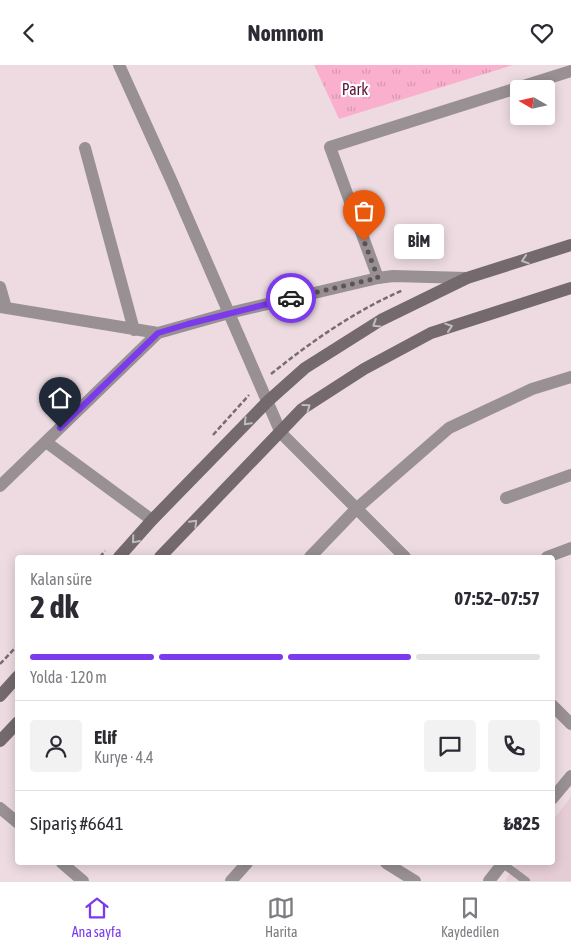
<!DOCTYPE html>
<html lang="tr">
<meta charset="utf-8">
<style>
body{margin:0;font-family:"Asap Condensed",sans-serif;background:#f2f2f3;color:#2b2b33;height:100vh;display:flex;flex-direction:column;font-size:19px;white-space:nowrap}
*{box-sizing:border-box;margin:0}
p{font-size:16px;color:#7c7c81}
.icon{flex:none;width:28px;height:28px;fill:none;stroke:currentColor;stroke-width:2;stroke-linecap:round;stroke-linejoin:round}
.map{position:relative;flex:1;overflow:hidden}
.drawer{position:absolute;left:15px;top:490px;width:540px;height:310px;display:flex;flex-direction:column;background:#fff;border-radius:5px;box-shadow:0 2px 12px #0003}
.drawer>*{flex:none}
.needle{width:32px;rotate:279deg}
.fabs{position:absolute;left:510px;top:15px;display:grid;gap:10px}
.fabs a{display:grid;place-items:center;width:45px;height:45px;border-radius:5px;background:#fff;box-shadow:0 2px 12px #0003;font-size:25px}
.pin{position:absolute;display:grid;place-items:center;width:42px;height:42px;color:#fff;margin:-51px -21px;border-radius:50% 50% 50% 0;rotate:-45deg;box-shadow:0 0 5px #0007}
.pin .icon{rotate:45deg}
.courier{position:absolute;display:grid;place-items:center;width:50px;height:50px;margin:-25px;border:4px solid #7c3aed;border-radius:50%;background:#fff;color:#222;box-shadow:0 1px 6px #0007}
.bubble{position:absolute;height:35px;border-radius:5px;background:#fff;box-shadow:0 2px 12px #0003;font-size:16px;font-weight:700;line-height:35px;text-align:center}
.overview em{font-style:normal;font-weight:700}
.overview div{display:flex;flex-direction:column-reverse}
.overview{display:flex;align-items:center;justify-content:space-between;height:85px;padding:0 15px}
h1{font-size:32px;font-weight:700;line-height:38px}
.bar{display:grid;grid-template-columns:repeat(4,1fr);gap:8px 5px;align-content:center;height:60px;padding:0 15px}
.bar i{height:6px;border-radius:4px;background:#e1e1e2}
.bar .current{background:#7c3aed}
.bar p{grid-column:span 4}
.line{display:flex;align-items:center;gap:12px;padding:0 15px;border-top:1px solid #e1e1e2}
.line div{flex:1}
.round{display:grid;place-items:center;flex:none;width:52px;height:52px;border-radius:5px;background:#f2f2f3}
header{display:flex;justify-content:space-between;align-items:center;height:65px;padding:0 15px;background:#fff;font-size:22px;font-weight:700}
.menu{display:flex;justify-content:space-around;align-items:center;height:70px;border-top:1px solid #e1e1e2;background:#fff;font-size:14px;color:#7c7c81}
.menu a{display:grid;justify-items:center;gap:2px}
.menu .current{color:#7c3aed}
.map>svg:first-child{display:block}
.built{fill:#e6ccd4}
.park{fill:url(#park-tufts)}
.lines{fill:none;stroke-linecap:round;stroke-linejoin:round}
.path{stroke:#786c70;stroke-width:2.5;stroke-dasharray:5 2.5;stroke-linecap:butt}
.service{stroke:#989093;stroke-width:8}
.minor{stroke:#989093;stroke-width:12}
.tertiary{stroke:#989093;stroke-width:12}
.secondary{stroke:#746a6d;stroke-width:12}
.oneway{stroke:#c0bcbd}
.done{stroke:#5e5457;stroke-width:5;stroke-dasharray:0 9}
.route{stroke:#7c3aed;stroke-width:6}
.labels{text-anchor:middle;stroke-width:4.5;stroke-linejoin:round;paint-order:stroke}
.park-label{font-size:16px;fill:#5e1237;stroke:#fff}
</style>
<header><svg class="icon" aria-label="back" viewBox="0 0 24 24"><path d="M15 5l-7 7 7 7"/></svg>Nomnom<svg class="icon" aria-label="heart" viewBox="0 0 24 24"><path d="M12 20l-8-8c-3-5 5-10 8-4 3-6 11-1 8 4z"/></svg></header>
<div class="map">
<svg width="571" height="816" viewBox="0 0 571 816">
<defs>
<pattern id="park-tufts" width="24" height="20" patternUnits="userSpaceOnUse" patternTransform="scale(1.25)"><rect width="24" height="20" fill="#fab0cc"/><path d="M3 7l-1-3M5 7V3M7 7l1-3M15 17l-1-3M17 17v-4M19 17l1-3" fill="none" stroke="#d596ae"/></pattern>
</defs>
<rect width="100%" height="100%" fill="#eddbe1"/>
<!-- built -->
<path class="built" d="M571 732V816H505L518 798H552L553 755Z"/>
<!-- park -->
<path class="park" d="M314 0H513L339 54Z"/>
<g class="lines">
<!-- path -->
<path class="path" d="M271 309C312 276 355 246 403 225
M213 370 249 330
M100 492 105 486
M0 599 18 580"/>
<!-- service -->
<path class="service" d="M502 798 526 816"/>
<!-- minor -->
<path class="minor" d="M85 83 134 265
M378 213 330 82 571 6
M0 222 6 243
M0 242 158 268
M281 368 405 492
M46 377 152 455
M506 433 571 410
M310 492 356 444 449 363 532 324 571 312
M547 492 571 483
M552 640 571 659
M552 734 571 711
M0 743 18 758
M62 798 83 816
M386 798 415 816
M231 816 247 798
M489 816 503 798"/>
<!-- tertiary -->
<path class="tertiary" d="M119 0 172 117 281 368
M0 421 158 268 229 248 378 213 393 211 467 213"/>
<!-- secondary -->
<path class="secondary" d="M119 492 152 455 268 336 305 303 381 255 467 213 571 180
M160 492 302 344 364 304 431 268 571 223
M0 631 18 611
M0 676 18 657"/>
</g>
<!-- one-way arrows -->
<defs><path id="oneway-chevron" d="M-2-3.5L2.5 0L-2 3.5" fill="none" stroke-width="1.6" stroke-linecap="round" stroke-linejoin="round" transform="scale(1.25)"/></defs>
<g class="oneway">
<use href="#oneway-chevron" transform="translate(525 195) rotate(162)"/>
<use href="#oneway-chevron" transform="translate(376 259) rotate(148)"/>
<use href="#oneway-chevron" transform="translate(449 262) rotate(-18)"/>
<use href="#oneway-chevron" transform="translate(307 342) rotate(-36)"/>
<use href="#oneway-chevron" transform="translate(247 357) rotate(134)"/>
<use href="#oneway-chevron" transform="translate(194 458) rotate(-46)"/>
<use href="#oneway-chevron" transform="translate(135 475) rotate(131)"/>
</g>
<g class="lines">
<!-- done -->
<path class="done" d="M291 233 378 213 364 176"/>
<!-- route -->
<path class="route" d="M60 363 158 268 188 259 291 233"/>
</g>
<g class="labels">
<!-- park labels -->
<g class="park-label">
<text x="355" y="30">Park</text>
</g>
</g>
</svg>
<div class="fabs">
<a><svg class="needle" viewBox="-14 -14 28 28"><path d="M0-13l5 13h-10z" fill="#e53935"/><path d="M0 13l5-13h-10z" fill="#7c7c81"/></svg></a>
</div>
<div class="pin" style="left:364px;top:176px;background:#ea580c"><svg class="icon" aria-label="bag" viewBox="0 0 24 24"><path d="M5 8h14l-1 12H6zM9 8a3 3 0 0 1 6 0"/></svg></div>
<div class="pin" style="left:60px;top:363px;background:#1f2937"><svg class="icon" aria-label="home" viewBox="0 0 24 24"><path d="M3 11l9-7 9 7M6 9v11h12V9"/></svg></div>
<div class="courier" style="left:291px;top:233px"><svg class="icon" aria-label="car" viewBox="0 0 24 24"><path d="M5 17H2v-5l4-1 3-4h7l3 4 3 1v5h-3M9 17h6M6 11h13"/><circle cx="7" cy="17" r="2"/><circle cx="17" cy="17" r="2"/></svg></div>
<div class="bubble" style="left:394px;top:159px;width:50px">BİM</div>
<section class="drawer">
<div class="overview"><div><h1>2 dk</h1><p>Kalan süre</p></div><em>07:52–07:57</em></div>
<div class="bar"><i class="current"></i><i class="current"></i><i class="current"></i><i></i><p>Yolda · 120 m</p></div>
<div class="line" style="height:90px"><a class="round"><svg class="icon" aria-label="person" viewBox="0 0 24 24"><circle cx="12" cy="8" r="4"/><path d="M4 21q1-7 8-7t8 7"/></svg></a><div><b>Elif</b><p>Kurye · 4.4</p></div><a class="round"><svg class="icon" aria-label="chat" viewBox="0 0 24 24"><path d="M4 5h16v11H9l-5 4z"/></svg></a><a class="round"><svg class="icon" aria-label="phone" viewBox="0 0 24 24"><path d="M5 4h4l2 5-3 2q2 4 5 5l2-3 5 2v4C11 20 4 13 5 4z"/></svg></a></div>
<div class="line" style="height:65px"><div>Sipariş #6641</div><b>₺825</b></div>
</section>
</div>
<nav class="menu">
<a class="current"><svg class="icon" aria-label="home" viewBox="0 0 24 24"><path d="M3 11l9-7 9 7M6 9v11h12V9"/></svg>Ana sayfa</a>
<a><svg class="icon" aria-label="map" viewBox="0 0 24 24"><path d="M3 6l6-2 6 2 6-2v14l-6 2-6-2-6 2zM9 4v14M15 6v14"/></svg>Harita</a>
<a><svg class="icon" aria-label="saved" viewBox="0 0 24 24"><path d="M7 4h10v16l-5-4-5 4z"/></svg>Kaydedilen</a>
</nav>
